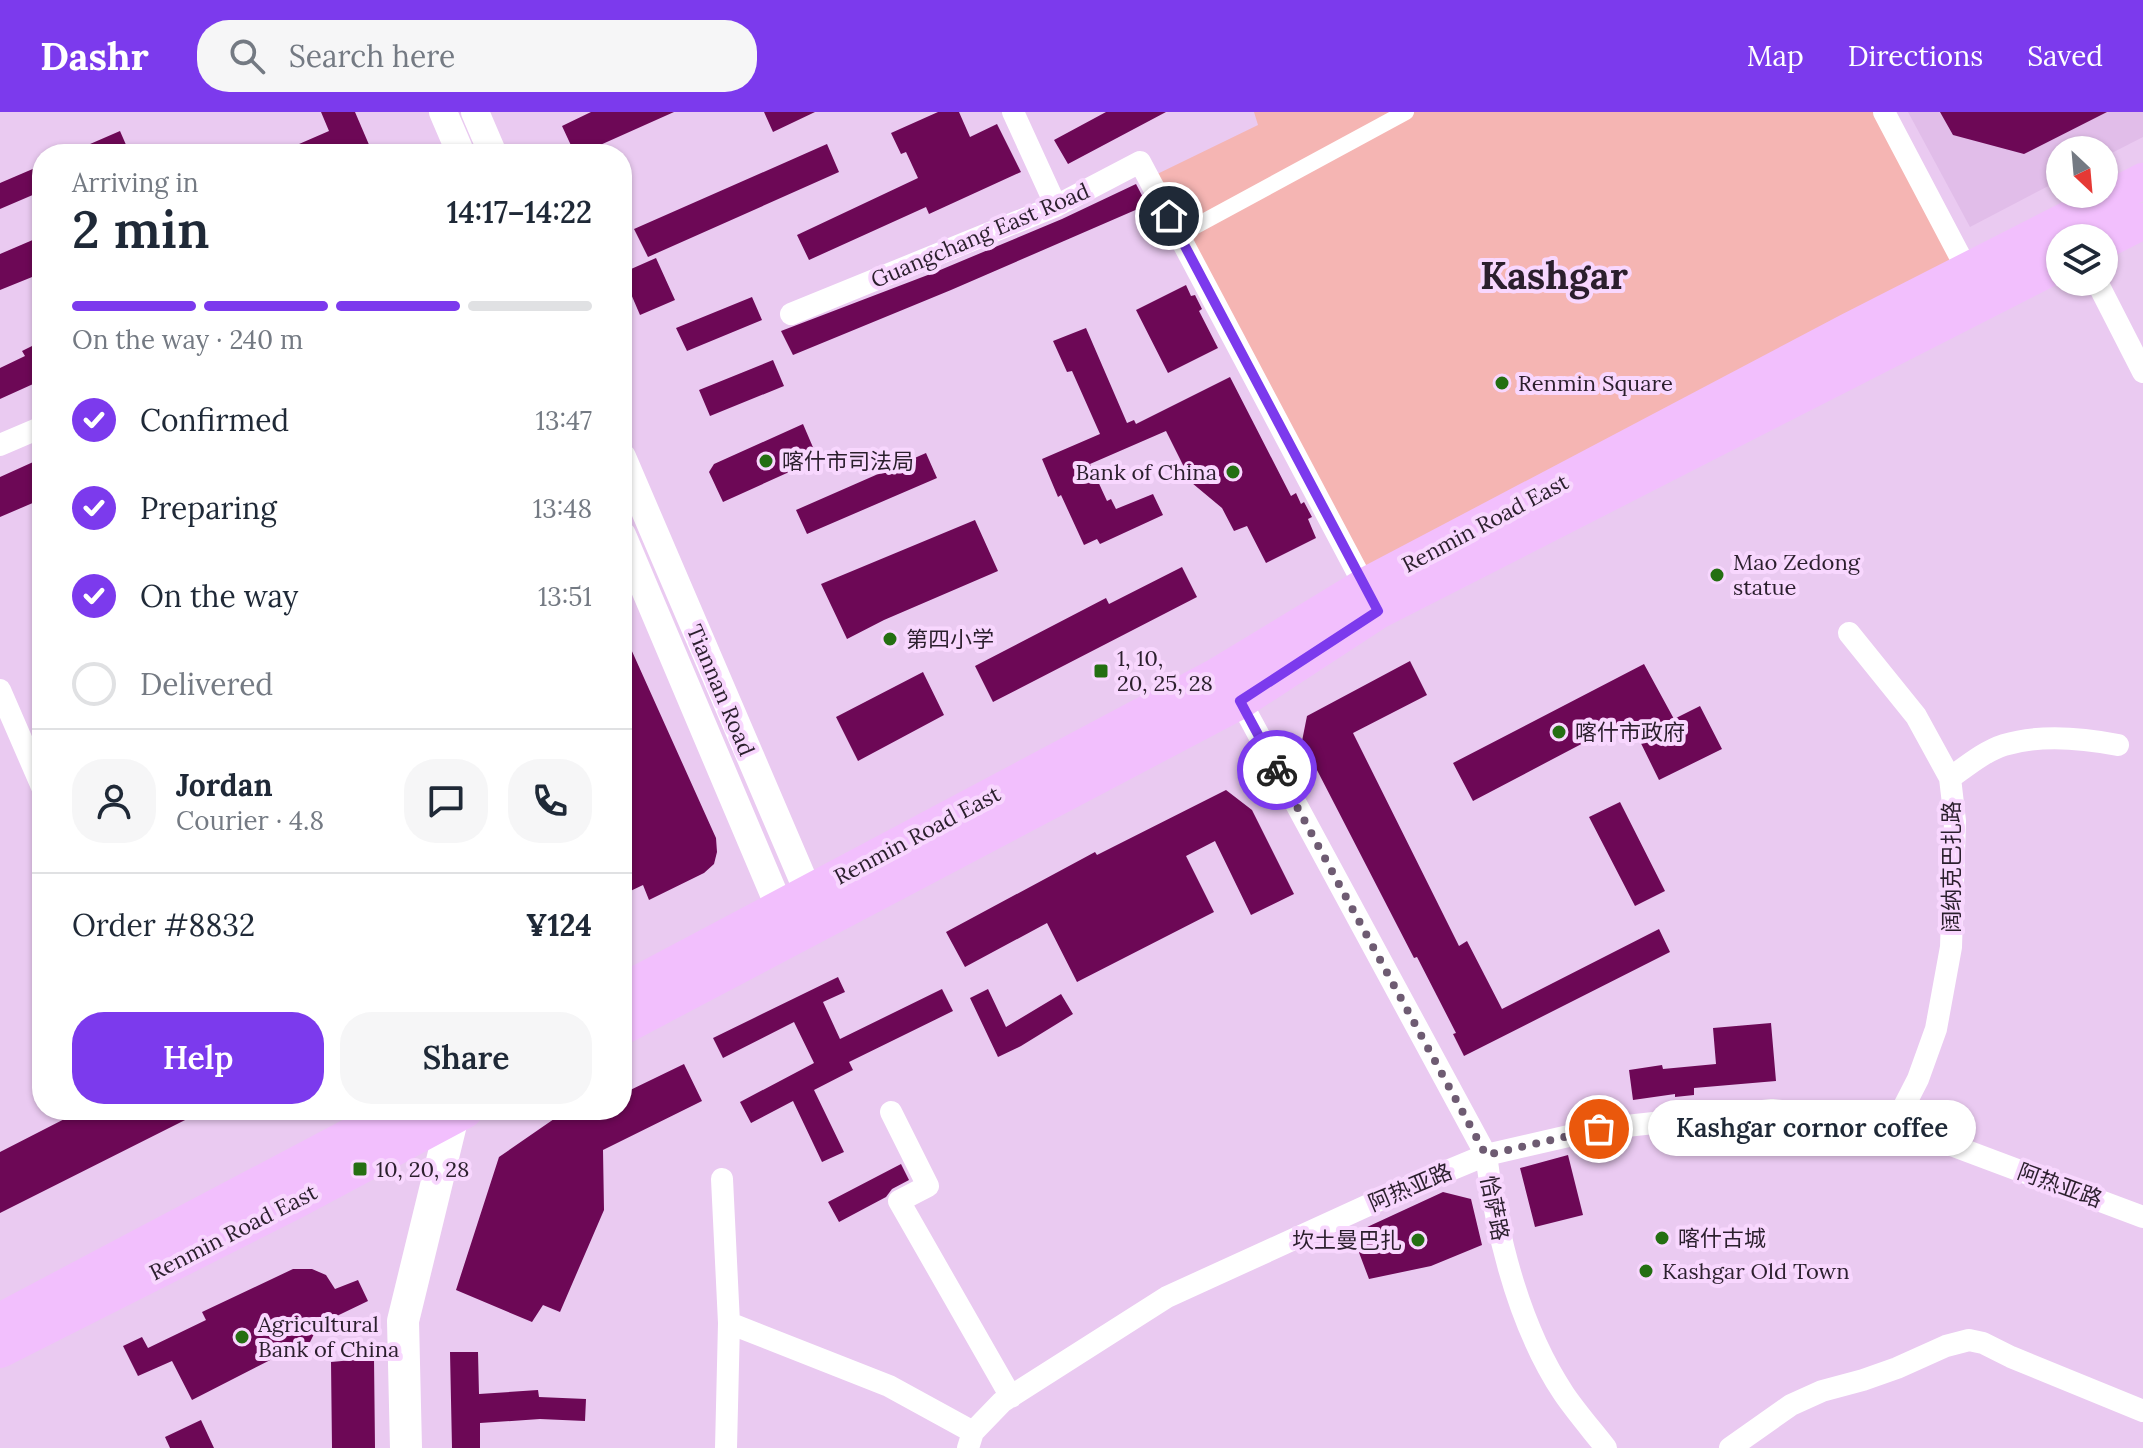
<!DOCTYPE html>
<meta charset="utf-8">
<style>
body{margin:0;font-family:Lora,"Noto Sans SC",serif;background:#f6f6f7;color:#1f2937;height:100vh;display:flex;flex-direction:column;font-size:30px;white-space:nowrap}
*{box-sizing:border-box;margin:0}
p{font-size:26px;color:#747a83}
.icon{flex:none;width:44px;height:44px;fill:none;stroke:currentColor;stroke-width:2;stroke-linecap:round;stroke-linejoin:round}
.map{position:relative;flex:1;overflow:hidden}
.drawer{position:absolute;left:32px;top:32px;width:600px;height:976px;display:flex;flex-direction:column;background:#fff;border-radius:32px;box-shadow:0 2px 6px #0004}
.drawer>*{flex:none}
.needle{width:52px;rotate:154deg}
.controls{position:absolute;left:2046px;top:24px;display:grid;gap:16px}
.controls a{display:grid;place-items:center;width:72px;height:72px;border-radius:50%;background:#fff;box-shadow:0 2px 6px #0004;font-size:40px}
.pin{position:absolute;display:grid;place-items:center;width:68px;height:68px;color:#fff;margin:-34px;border:4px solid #fff;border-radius:50%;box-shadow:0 2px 8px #0007}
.courier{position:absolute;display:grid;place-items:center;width:80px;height:80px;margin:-40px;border:6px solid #7c3aed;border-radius:50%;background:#fff;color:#222;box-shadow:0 2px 10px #0007}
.bubble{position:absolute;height:56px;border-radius:28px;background:#fff;box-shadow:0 2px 6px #0004;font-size:26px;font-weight:600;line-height:56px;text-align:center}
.headline em{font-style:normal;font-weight:600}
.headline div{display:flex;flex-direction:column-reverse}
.headline{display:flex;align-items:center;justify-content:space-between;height:136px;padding:0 40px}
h1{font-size:52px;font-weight:600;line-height:60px}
.bar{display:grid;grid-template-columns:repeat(4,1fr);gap:12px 8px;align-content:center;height:96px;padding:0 40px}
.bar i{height:10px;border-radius:6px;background:#e0e1e3}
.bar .on{background:#7c3aed}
.bar p{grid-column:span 4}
.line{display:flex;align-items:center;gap:20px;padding:0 40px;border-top:2px solid #e0e1e3}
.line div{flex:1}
.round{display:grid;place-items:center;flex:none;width:84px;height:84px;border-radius:32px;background:#f6f6f7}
ol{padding:0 40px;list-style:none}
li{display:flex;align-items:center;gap:24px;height:88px}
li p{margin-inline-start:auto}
li .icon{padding:8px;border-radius:50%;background:#7c3aed;color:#fff;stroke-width:4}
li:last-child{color:#747a83}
li i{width:44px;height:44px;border:4px solid #e0e1e3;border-radius:50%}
.action{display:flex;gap:16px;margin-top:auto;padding:16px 40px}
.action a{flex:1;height:92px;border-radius:32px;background:#7c3aed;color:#fff;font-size:32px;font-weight:600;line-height:92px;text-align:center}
.action a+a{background:#f6f6f7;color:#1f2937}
header{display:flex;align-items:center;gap:48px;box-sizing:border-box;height:112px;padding:0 40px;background:#7c3aed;color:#fff}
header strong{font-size:38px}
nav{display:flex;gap:44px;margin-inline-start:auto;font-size:28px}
.search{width:560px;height:72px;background:#f6f6f7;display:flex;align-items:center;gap:20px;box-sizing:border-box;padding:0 28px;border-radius:32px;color:#747a83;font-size:30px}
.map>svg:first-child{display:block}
.built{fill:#e1bde9}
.green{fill:#f5b5b3}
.building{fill:#6d0856}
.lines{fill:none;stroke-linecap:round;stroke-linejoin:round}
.pedestrian{stroke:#fff;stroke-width:16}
.minor{stroke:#fff;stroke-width:22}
.tertiary{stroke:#fff;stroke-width:28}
.secondary{stroke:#fff;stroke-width:32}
.primary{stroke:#f2bffd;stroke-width:36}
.done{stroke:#6e5b72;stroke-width:8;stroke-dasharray:0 14.4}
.route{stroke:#7c3aed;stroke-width:10}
.poi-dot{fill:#246f12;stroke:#f8d7fe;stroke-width:3}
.labels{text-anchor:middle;stroke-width:8;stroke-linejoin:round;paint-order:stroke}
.street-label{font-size:22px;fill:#2b1f2d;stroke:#f8d7fe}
.poi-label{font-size:22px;fill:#2b1f2d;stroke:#f8d7fe;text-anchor:start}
.town-label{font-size:38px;font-weight:bold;fill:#2b1f2d;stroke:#f8d7fe}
</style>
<header>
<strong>Dashr</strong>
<div class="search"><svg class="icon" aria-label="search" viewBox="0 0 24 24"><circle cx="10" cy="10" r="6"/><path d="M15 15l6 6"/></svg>Search here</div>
<nav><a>Map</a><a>Directions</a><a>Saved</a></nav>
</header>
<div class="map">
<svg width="2143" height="1336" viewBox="0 0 2143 1336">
<rect width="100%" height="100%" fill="#eacaf1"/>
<!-- built -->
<path class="built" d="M1908 0H2143V25L2104 45V38H2060V68L1970 115Z"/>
<!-- green -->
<path class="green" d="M1254 0H1884L1967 158 1365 474 1149 66 1258 13Z"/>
<!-- building -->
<path class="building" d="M321 0H355L373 42H276L329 19Z
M591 0H674L580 42H575L562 14Z
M764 0H815L773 20Z
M938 0H959L970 25 997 12 1021 60 929 102 926 95 809 148 797 123 918 66 906 40 901 42 891 21Z
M1106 0H1166L1068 52 1054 28Z
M1940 0H2107L2024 42 1953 23Z
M120 19 130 42H67Z
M827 32 839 60 648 145 634 117Z
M42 53V79L0 97V71Z
M1136 72 1147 93 951 178 793 243 781 219 933 161 1062 107Z
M42 124V161L0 178V142Z
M656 146 675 188 640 203 622 161Z
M1186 173 1191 184 1195 183 1202 197 1199 199 1218 236 1168 261 1136 198Z
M752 185 762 208 687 239 676 216Z
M1086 216 1127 311 1134 308 1136 312 1230 265 1291 384 1296 381 1301 392 1304 390 1312 405 1308 407 1316 426 1266 451 1247 414 1234 419 1222 396 1192 371 1166 319 1090 352 1107 389 1111 387 1116 397 1153 382 1163 403 1100 432 1097 427 1084 433 1061 383 1058 385 1042 347 1100 322 1072 259 1067 260 1053 229Z
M42 229V268L0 287V256L25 244 22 239Z
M773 248 784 274 710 304 699 278Z
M803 312 818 347 723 390 709 360 714 352Z
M926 341 937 366 807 422 796 398Z
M42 346V387L0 405V365Z
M975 408 998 459 884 508 847 527 821 472Z
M1182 455 1197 485 993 590 975 554 1106 486 1109 492Z
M622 517 716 726 717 740 714 752 704 761 649 788 643 773 622 783Z
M1410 549 1427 583 1353 621 1459 834 1467 829 1502 897 1659 817 1670 840 1464 944 1453 922 1456 921 1417 845 1414 846 1302 629 1307 604Z
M1644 552 1674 607 1700 594 1722 637 1659 668 1629 607 1473 689 1453 651Z
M923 560 944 603 858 649 836 605Z
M1226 678 1252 698 1294 782 1251 803 1215 729 1186 744 1214 800 1077 870 1047 811 965 855 946 820 1095 740 1097 743Z
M1620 690 1665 779 1635 794 1589 705Z
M838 865 845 880 823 890 840 927 942 877 953 899 849 950 853 958 814 978 844 1040 822 1050 793 989 751 1011 740 990 814 951 794 910 723 946 713 926Z
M988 877 1006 915 1061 882 1073 902 1021 934 998 945 970 886Z
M1771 911 1776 969 1694 976V983L1675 985V982L1633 988 1629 958 1662 953 1663 957 1716 952 1713 916Z
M684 952 702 989 603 1038 604 1098 560 1200 543 1193 532 1210 456 1178 499 1045 567 998H622V982Z
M82 998H205L0 1101V1040Z
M1568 1043 1583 1103 1535 1115 1520 1056Z
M901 1052 909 1068 892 1077 886 1085 839 1110 828 1090Z
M1443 1080 1471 1087 1482 1133 1431 1154 1369 1167 1352 1122Z
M293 1157H312L326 1163 335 1177 358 1168 368 1189 316 1214 315 1220 310 1230 303 1235 290 1238 192 1288 172 1249 138 1264 123 1234 142 1225 148 1236 206 1208 202 1200Z
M450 1240H478L479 1282 538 1278 539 1285 586 1287 585 1309 540 1307 480 1311V1336H452Z
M374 1246 375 1336H332L331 1250Z
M201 1308 214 1336H170L165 1325Z"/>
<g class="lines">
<!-- pedestrian -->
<path class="pedestrian" d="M1179 123 1406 0"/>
<!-- minor -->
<path class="minor" d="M1013 0 1056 94
M1884 0 1973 169
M2097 170 2143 260
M791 202 1056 94 1140 50 1370 484
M0 333 42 315
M1849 521 1916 604 1950 666
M0 578 42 675
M1236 581 1486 1043C1497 1124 1518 1213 1564 1282 1577 1301 1592 1318 1606 1336
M891 1000 928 1074 899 1089 1011 1285
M1895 1012 1918 967 1936 917 1951 835 1955 709 1950 666C1967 654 1985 639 2004 633 2040 622 2082 626 2118 633
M722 1067 729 1211 726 1336
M729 1211 889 1274 973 1320
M968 1336 973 1320 1002 1290 1167 1185 1397 1080 1486 1043 1599 1017 1772 998 1895 1012 2143 1105
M1730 1336 1791 1293 1822 1279 1863 1268 1897 1256 1946 1234 1969 1228 1983 1231 2011 1245 2143 1299"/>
<!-- tertiary -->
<path class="tertiary" d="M443 0 461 42
M475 0 493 42
M622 345 816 798
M622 423 787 813"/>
<!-- secondary -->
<path class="secondary" d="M406 1336 403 1209 453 1004"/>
<!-- primary -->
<path class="primary" d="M2104 129 2143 109
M622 880 1217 564 1365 474 1849 219 2143 69
M622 915 1240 589 1378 499 2060 151
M0 1209 400 998
M0 1238 289 1092 465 998"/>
</g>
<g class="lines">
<!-- done -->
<path class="done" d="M1277 658 1486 1043 1599 1017"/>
<!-- route -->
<path class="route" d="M1169 104 1378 499 1240 589 1277 658"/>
</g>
<!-- markers -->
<g class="poi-dot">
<circle cx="1502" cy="271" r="8"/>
<circle cx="766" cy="349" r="8"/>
<circle cx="1233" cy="360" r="8"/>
<circle cx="1717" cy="463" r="8"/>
<circle cx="890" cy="527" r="8"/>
<rect x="1093" y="551" width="16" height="16" rx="4"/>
<circle cx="1559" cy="620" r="8"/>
<rect x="352" y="1049" width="16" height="16" rx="4"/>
<circle cx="1662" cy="1126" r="8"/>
<circle cx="1418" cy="1128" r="8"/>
<circle cx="1646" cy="1159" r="8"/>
<circle cx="242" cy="1225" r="8"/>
</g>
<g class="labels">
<!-- street labels -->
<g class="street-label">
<text transform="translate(980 123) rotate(-23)" y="8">Guangchang East Road</text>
<text transform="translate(1485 411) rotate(-28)" y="8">Renmin Road East</text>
<text transform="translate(721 578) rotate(67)" y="8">Tiannan Road</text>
<text transform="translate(917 723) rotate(-28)" y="8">Renmin Road East</text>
<text transform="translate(1951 755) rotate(-90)" y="8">阔纳克巴扎路</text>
<text transform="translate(2060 1073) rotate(20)" y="8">阿热亚路</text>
<text transform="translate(1410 1075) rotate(-23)" y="8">阿热亚路</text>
<text transform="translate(1495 1096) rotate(79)" y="8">恰萨路</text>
<text transform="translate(233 1120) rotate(-27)" y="8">Renmin Road East</text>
</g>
<!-- poi labels -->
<g class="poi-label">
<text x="1518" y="279">Renmin Square</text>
<text x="782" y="357">喀什市司法局</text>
<text x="1217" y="368" text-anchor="end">Bank of China</text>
<text x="1733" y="458">Mao Zedong<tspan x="1733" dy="25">statue</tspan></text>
<text x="906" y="535">第四小学</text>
<text x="1117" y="554">1, 10,<tspan x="1117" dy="25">20, 25, 28</tspan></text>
<text x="1575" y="628">喀什市政府</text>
<text x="376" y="1065">10, 20, 28</text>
<text x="1678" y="1134">喀什古城</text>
<text x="1402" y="1136" text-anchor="end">坎土曼巴扎</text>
<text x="1662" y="1167">Kashgar Old Town</text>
<text x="258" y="1220">Agricultural<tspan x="258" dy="25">Bank of China</tspan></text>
</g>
<!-- town labels -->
<g class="town-label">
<text x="1554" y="177">Kashgar</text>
</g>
</g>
</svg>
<div class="controls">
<a><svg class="needle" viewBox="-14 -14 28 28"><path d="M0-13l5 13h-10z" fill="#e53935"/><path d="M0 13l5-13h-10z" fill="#747a83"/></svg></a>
<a><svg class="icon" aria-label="layers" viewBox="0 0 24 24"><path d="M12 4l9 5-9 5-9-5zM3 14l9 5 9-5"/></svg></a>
</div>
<div class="pin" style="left:1599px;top:1017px;background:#ea580c"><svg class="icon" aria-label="bag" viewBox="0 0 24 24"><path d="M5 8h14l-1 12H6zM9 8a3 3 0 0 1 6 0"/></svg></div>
<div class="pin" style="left:1169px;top:104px;background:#1f2937"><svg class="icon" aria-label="home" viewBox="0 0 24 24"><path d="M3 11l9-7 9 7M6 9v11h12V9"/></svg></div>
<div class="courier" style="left:1277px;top:658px"><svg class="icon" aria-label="bike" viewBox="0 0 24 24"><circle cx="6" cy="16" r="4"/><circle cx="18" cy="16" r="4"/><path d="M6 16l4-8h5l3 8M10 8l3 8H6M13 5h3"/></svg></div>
<div class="bubble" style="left:1648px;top:988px;width:328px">Kashgar cornor coffee</div>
<section class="drawer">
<div class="headline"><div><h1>2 min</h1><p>Arriving in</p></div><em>14:17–14:22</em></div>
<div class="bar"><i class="on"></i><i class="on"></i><i class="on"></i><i></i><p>On the way · 240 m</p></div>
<ol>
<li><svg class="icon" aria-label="check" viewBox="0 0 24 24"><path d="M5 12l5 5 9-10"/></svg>Confirmed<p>13:47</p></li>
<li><svg class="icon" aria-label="check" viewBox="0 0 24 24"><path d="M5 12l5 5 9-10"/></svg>Preparing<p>13:48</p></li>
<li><svg class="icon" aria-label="check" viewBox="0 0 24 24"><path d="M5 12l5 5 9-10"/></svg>On the way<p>13:51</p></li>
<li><i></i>Delivered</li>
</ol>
<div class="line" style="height:144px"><a class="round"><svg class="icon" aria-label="person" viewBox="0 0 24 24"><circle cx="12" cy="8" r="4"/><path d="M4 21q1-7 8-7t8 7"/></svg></a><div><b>Jordan</b><p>Courier · 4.8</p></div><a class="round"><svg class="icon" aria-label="chat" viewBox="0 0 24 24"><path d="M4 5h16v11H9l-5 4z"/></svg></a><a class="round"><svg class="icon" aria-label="phone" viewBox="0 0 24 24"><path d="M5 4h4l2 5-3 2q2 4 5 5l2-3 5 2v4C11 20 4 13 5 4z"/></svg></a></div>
<div class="line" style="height:104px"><div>Order #8832</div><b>¥124</b></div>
<div class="action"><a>Help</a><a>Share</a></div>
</section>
</div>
